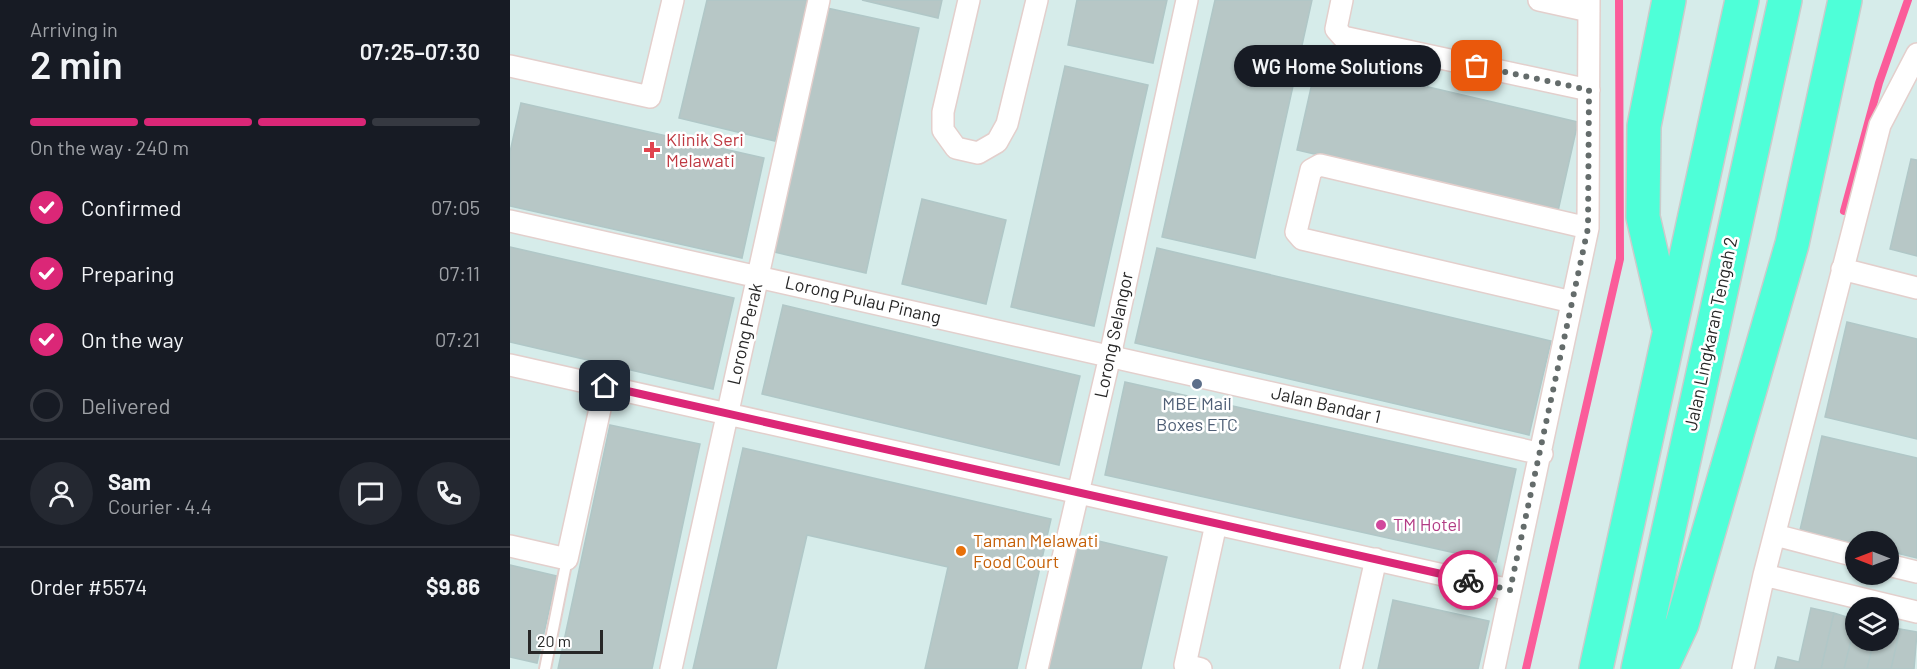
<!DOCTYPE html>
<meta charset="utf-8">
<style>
body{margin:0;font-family:Barlow,sans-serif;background:#242831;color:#f1f3f6;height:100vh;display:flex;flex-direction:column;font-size:22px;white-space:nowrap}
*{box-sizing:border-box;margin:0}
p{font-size:20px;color:#9ea1a6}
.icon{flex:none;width:33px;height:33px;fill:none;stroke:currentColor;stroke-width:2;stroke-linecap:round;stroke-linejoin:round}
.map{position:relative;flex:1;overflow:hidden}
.sheet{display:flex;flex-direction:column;background:#171b24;width:510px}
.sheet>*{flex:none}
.needle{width:39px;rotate:270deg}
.controls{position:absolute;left:1335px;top:531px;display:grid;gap:12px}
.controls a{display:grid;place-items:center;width:54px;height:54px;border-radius:50%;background:#171b24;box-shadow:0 2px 4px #0004;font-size:30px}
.scale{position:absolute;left:18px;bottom:15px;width:75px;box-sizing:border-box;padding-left:6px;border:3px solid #272727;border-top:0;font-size:16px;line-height:21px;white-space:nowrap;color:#272727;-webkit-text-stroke:4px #fff;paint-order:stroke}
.pin{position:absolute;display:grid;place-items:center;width:51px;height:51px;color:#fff;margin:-26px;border-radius:12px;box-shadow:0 3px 9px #0006}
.courier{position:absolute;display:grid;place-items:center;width:60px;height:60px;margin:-30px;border:4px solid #db2777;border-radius:50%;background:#fff;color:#222;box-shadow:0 2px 8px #0007}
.bubble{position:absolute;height:42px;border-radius:21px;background:#171b24;box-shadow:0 2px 4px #0004;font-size:20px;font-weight:600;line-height:42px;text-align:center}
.overview em{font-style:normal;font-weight:600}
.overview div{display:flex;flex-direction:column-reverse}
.overview{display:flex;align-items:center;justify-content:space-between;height:102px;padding:0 30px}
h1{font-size:39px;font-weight:600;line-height:45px}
.bar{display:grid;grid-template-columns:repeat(4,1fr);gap:9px 6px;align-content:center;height:72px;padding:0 30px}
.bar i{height:8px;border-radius:4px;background:#363941}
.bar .selected{background:#db2777}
.bar p{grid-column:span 4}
.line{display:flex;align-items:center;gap:15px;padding:0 30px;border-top:2px solid #363941}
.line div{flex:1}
.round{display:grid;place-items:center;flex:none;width:63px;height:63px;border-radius:32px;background:#242831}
ol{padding:0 30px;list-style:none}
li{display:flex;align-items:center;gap:18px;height:66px}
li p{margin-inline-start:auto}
li .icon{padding:6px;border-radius:50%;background:#db2777;color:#fff;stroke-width:4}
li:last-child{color:#9ea1a6}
li i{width:33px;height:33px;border:3px solid #363941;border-radius:50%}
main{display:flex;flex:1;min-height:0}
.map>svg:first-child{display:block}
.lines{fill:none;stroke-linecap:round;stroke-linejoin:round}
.stream{stroke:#fb5c9a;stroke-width:8}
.building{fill:#b7c7c6;stroke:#b0c7c7;stroke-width:1.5}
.lane-casing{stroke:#e3cfcc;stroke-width:14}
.street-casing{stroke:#e3cfcc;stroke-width:24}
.highway-casing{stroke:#cbcbcb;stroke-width:36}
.lane{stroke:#fff;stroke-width:10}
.street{stroke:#fff;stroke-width:21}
.highway{stroke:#4effd8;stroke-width:33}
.done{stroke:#646c6b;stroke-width:6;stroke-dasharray:0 10.8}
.route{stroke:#db2777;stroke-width:8}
.health-dot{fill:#e0444e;stroke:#fff;stroke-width:2}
.service-dot{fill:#5c6f8a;stroke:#fff;stroke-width:2}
.hotel-dot{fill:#d1479c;stroke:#fff;stroke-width:2}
.food-dot{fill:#e8710a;stroke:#fff;stroke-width:2}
.labels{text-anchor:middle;stroke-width:5;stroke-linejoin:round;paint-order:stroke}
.health-label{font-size:18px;fill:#be3a42;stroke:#fff;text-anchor:start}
.street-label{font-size:18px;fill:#272727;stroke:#fff}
.service-label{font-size:18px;fill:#4e5e75;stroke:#fff}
.hotel-label{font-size:18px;fill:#b23c85;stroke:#fff;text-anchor:start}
.food-label{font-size:18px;fill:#c56008;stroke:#fff;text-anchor:start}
</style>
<main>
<section class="sheet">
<div class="overview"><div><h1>2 min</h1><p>Arriving in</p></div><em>07:25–07:30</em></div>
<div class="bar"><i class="selected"></i><i class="selected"></i><i class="selected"></i><i></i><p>On the way · 240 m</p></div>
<ol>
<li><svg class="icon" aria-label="check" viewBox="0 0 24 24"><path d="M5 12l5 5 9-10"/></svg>Confirmed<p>07:05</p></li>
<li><svg class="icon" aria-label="check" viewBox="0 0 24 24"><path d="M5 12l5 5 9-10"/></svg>Preparing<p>07:11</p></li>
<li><svg class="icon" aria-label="check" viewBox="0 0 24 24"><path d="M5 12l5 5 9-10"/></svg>On the way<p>07:21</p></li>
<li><i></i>Delivered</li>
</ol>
<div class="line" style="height:108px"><a class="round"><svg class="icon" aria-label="person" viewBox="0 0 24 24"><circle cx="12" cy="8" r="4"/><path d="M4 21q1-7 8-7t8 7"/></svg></a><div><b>Sam</b><p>Courier · 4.4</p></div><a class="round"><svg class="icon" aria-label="chat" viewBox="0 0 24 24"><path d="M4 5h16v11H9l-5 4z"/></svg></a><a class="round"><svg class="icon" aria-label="phone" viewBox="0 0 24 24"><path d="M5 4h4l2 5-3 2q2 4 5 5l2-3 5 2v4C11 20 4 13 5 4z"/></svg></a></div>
<div class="line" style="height:78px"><div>Order #5574</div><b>$9.86</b></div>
</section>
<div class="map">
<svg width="1407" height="669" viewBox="0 0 1407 669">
<rect width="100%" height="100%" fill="#d6ecea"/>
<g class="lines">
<!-- stream -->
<path class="stream" d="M1334 211 1369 83 1398 0
M1016 669 1110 259 1109 0"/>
</g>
<!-- building -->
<path class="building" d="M197 0H298L265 141 169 118Z
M352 0H432L428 18Z
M567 0H657L643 63 558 45Z
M705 0H802L745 258 652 237Z
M317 8 409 28 356 273 264 252Z
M807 61 1068 122 1048 211 787 150Z
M555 66 638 85 584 326 501 307Z
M11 103 254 158 232 258 0 206V152Z
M1401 159 1407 160V256L1380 249Z
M412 199 496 220 476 304 392 284Z
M0 247 224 298 203 389 0 342Z
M647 248 1041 341 1019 435 625 343Z
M273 305 570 376 549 465 252 394Z
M1337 322 1407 339V439L1315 417Z
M615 382 1006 469 986 562 595 475Z
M100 425 190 444 142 669H48Z
M1312 436 1407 458V558L1378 551V542H1346V544L1290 530Z
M233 448 541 519 507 669H415L438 567 297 535 266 669H183Z
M567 536 657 557 631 669H536Z
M0 565 47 576 27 663 0 657Z
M883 600 979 621 968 669H868Z
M1301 608 1324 613 1311 669H1265L1268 657 1289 662Z
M1324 613 1346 620 1334 669H1311Z
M1346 620V640H1364L1357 669H1334Z
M1378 626 1390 629 1381 669H1357L1364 640H1378Z
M1390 629 1407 632 1404 669H1381Z"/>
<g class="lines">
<!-- lane casing -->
<g class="lane-casing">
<path id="lane" d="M35 669 57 559"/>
</g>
<!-- street casing -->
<g class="street-casing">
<path id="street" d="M459 0 433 112V130L446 148 468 153 487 142 497 124 527 0
M832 0 826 29 833 37 1079 90
M1029 0 1079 11
M0 66 140 97 163 0
M0 221 1032 454
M1332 269 1407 288
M1062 302 792 239 786 232 801 170 810 165 1078 228
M0 365 1000 590
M1265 535 1346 556
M0 546 57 559 95 386
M1378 565 1407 572
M1254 575 1407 612
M161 669 309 0
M527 669 600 356 677 0
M691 669 675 665 706 524
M841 669 866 559
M984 669 1078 228 1079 0
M1233 669 1254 575 1370 125 1407 54"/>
</g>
<!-- highway casing -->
<g class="highway-casing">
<path id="highway" d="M1158 325 1133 217 1134 126 1159 0
M1086 669 1232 0
M1128 669 1275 0
M1151 669 1172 624 1282 244 1335 0"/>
</g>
<!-- lane -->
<use href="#lane" class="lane"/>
<!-- street -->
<use href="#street" class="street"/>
<!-- highway -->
<use href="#highway" class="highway"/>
</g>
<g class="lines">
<!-- done -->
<path class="done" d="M958 580 1000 590 1078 228 1079 90 967 66"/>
<!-- route -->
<path class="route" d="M95 386 958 580"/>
</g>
<!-- markers -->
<path class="health-dot" d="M139 141h6v6h6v6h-6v6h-6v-6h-6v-6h6z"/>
<circle class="service-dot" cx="687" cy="384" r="6"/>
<circle class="hotel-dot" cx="871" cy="525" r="6"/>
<circle class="food-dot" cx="451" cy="551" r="6"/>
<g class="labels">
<!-- health labels -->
<g class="health-label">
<text x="156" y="146">Klinik Seri<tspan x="156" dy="21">Melawati</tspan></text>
</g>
<!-- street labels -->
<g class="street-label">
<text transform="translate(353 300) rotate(13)" y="6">Lorong Pulau Pinang</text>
<text transform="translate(235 334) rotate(-77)" y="6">Lorong Perak</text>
<text transform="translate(1201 334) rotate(-78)" y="6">Jalan Lingkaran Tengah 2</text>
<text transform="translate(604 335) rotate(-78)" y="6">Lorong Selangor</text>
<text transform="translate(816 405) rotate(13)" y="6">Jalan Bandar 1</text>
</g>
<!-- service labels -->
<g class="service-label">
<text x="687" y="410">MBE Mail<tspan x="687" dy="21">Boxes ETC</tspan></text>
</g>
<!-- hotel labels -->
<g class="hotel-label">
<text x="883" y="531">TM Hotel</text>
</g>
<!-- food labels -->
<g class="food-label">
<text x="463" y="547">Taman Melawati<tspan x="463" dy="21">Food Court</tspan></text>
</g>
</g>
</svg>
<div class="controls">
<a><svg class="needle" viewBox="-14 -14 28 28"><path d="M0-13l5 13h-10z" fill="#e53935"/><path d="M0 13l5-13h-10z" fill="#9ea1a6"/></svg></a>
<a><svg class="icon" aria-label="layers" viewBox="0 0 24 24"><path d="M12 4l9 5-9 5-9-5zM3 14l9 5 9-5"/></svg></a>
</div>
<div class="scale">20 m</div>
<div class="pin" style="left:967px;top:66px;background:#ea580c"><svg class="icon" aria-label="bag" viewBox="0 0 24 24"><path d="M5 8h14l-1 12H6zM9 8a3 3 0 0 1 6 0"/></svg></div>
<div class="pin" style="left:95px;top:386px;background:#1f2937"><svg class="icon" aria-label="home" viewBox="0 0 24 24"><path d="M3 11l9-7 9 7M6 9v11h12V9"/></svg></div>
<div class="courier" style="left:958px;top:580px"><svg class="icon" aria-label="bike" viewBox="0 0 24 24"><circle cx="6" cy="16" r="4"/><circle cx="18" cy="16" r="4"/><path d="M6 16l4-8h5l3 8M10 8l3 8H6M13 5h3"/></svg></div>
<div class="bubble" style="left:724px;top:45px;width:207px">WG Home Solutions</div>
</div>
</main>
